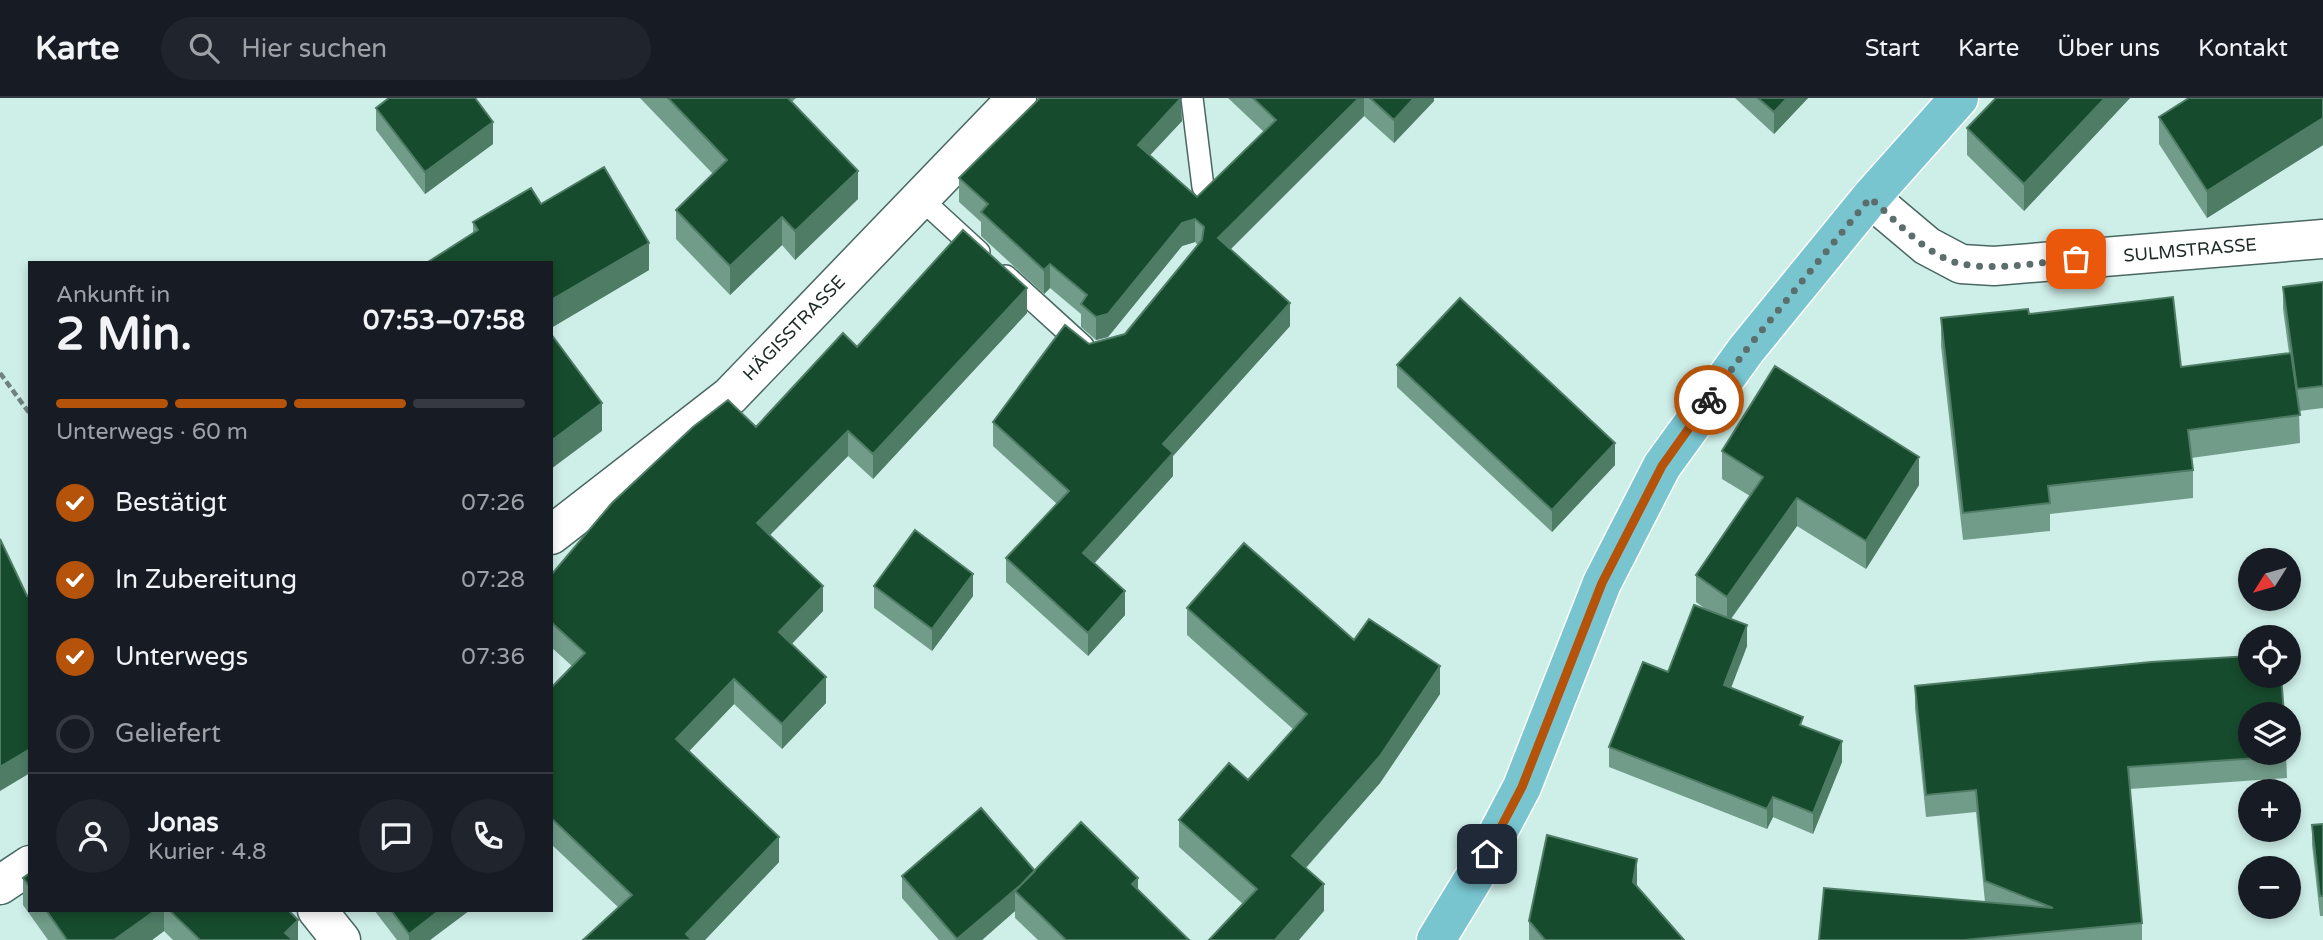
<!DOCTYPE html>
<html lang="de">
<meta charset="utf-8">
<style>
body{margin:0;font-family:"Varela Round",sans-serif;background:#20242c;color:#f1f3f6;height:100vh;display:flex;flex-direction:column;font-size:26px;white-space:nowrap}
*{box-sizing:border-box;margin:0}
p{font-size:23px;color:#9ea1a6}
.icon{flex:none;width:38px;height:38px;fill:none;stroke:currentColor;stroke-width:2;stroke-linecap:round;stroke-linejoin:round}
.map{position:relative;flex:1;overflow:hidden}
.sheet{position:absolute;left:28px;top:163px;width:525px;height:651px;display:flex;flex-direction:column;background:#171b24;border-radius:0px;box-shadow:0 4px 10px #0003}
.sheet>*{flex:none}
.needle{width:46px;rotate:233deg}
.controls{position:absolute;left:2238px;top:450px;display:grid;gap:14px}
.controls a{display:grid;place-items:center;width:63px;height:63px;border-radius:50%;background:#171b24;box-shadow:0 4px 10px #0003;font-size:35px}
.pin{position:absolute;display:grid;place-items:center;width:60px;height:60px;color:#fff;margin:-30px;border-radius:14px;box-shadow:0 4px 10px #0006}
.courier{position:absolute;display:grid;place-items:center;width:70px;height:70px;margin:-35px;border:5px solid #b45309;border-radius:50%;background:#fff;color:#222;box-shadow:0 2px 9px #0007}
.head em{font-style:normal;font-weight:700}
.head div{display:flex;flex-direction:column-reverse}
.head{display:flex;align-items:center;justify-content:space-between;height:119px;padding:0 28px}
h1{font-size:46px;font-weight:700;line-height:52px}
.bar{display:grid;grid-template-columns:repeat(4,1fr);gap:10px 7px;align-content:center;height:84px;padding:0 28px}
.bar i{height:9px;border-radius:5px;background:#363941}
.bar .selected{background:#b45309}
.bar p{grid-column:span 4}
.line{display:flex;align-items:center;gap:18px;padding:0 28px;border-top:2px solid #363941}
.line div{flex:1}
.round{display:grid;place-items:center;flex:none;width:74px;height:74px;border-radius:37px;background:#20242c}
ol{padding:0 28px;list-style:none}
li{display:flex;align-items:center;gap:21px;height:77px}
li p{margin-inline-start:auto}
li .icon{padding:7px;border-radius:50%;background:#b45309;color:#fff;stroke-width:4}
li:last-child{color:#9ea1a6}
li i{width:38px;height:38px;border:4px solid #363941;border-radius:50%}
header{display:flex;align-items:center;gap:42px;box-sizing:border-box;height:98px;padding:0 35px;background:#171b24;border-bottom:2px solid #363941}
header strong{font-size:33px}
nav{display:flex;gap:38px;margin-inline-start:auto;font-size:24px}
.search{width:490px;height:63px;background:#20242c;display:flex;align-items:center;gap:18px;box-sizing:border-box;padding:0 24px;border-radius:38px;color:#9ea1a6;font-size:26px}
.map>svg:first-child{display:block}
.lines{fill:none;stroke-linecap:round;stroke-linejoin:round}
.service-casing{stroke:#4a6762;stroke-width:24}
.minor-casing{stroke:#4a6762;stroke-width:41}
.primary-casing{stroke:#fff;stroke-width:41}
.path{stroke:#6e837f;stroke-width:4.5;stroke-dasharray:7 3.5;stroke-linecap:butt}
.service{stroke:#fff;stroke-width:21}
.minor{stroke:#fff;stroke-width:38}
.primary{stroke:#78c5d0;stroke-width:38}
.wall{fill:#729c8a}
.shaded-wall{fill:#4e7c65}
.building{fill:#174b2d;stroke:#4e7c65;stroke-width:2}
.done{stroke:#5b6e6b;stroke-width:7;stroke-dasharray:0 12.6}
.route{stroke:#b45309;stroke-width:9}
.labels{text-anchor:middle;stroke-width:7;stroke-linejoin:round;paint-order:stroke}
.street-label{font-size:18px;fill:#1d2927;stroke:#fff}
</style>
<header>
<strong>Karte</strong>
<div class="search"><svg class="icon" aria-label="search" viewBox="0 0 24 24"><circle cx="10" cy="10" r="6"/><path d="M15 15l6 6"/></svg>Hier suchen</div>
<nav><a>Start</a><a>Karte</a><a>Über uns</a><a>Kontakt</a></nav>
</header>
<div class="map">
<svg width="2323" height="842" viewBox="0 0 2323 842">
<rect width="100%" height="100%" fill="#ceeee8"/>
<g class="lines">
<!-- service casing -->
<g class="service-casing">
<path id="service" d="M1192 0 1203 89
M919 99 979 154
M1006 178 1083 248"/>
</g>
<!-- minor casing -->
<g class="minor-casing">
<path id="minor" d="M1870 100 1927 148 1961 166 1994 168 2323 141
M551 437 730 298 1017 0
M0 787 30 767
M317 812 341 842"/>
</g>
<!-- primary casing -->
<g class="primary-casing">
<path id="primary" d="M1436 842 1475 778 1522 689 1602 485 1662 368 1746 252 1870 100 1959 0"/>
</g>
<!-- path -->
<path class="path" d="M0 275 30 316"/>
<!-- service -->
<use href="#service" class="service"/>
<!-- minor -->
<use href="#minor" class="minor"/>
<!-- primary -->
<use href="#primary" class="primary"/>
</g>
<!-- wall -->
<path class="wall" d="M640 0H796L792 4 858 101 795 162 782 147 730 197 676 141V112L713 76Z
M1228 0H1434V3L1394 45 1364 18 1230 151 1290 228 1173 358V378L1094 465 1125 517 1088 558 1006 484V460L1057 406 993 348V324L1089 246 1125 236 1198 147 1195 144 1182 148 1108 239 1096 242 1081 229V216L1050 190 1044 196 981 138V124L959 104V80L1182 23 1150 57 1197 99 1264 34Z
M1735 0H1808L1774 36Z
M1996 0H2130L2024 113 1967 57V30Z
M2323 0V47L2207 120 2159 46V19Z
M376 10 493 46 425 96 376 32Z
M541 106 649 172 551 230V164L473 135V124Z
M2323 184V310L2299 313 2300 345 2191 360 2193 372V400L2050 416V433L1963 442 1941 248V220L2029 216 2181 269 2289 255 2283 211V189Z
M1027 215 873 381 848 358 770 437 823 513 792 546 826 605 782 651 734 606 689 653 779 764 705 842H583L619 810 551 746V590L572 568 551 549V477L756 329 857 249Z
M1397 267 1615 367 1552 434 1397 289Z
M1722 353 1919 387 1866 471 1797 428 1731 521 1747 548 1731 590 1803 628 1842 664 1813 736 1773 719 1767 731 1609 669V649L1668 574 1707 512 1696 504V477L1750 398 1722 381Z
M874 488 973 498 932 553 874 510Z
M1187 510 1354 542 1440 596 1380 685 1306 770 1324 813 1243 806 1179 749V722L1248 682 1293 631 1187 537Z
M1915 588 2286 654 2287 680 2130 691 2142 825V842H1819L1985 804 1976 714 1926 719 1915 610Z
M2323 726V818H2320L2312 747V727Z
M1035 773 1138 792 1189 842H1038L1015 820V813L982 842H939L902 800V778Z
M30 775V812H288L298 842H173L164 833 152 842H48L23 807V780Z
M1637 788 1684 842H1529V823Z
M374 812H470L430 842H397Z"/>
<!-- shaded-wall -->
<path class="shaded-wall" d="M1181 0 1182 23 1138 70V47Z
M1359 0H1364V18L1218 164V140Z
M1414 0H1434V3L1394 45V22Z
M1787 0H1808L1774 36V14Z
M2105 0H2130L2024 113V86Z
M2323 20V47L2207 120V93Z
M493 24V46L425 96V74Z
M858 73V101L795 162V133Z
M782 119V147L730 197V168Z
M1195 121V144L1182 148 1108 239 1096 242V219L1182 125Z
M649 145V172L551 230V202Z
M1050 166V190L1044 196V172Z
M1027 190V215L873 381V356Z
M1290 205V228L1173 358V378L1083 478V455L1163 346Z
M602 305V333L551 371V343Z
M848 333V358L757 450V425Z
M1615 345V367L1552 434V412Z
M1919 359V387L1866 471V443Z
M1797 400V428L1727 526V499Z
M973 476V498L932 553V531Z
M823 488V513L779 559V534Z
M1125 493V517L1088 558V535Z
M1747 527V548L1724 608V587Z
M1440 568V596L1380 685 1292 785V758Z
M826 579V605L782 651V626Z
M734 581V606L676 667V641Z
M1842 643V664L1813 736V715Z
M30 651V675L0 693V669Z
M1773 699V719L1767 731V711Z
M779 739V764L705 842H686V836Z
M1637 761V787L1633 809V784Z
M1036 774 1015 793V813L982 842H957Z
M1138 780V807L1132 786Z
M1324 786V813L1299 842H1275Z
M156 812H164V833L152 842H114Z
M440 812H470L430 842H409V836Z
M298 822V842H285V835Z"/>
<!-- building -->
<path class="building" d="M389 0H475L493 24 425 74 376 10Z
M668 0H788L858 73 795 133 782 119 730 168 676 112 727 62Z
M1040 0H1181L1138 47 1197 99 1276 22 1253 0H1359L1218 140 1290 205 1163 346 1173 355 1083 455 1125 493 1088 535 1006 460 1069 393 993 324 1065 227 1089 246 1125 236 1202 142 1204 129 1195 121 1182 125 1108 216 1096 219 1081 206 1087 197 1050 166 1044 172 981 114 988 106 959 80Z
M1370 0H1414L1394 22Z
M1758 0H1787L1774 14Z
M1996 0H2105L2024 86 1967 30Z
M2189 0H2323V20L2207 93 2159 19Z
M604 69 649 145 551 202V164H428L478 132 473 124 531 90 541 106Z
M963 132 1027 190 873 356 848 333 757 425 823 488 779 534 826 579 782 626 734 581 676 641 779 739 686 836 692 842H583L632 797 551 720V590L585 555 551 524V477L612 405 693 329 728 302 756 329 843 235 857 249Z
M2323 184V288L2297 291 2283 189Z
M2173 199 2181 269 2291 255 2300 317 2188 332 2193 372 2048 388 2050 405 1963 415 1941 220 2028 211 2029 216Z
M1460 200 1615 345 1552 412 1397 267Z
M551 236 602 305 551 343Z
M1775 268 1919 359 1866 443 1797 400 1727 499 1696 477 1763 379 1722 353Z
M915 432 973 476 932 531 874 488Z
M0 441 27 498 30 497V651L0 669Z
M1244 445 1354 542 1369 521 1440 568 1380 658 1292 758 1324 786 1275 842H1209L1257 791 1179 722 1229 665 1248 682 1307 616 1187 510Z
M1694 507 1747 527 1724 587 1803 619 1800 627 1842 643 1813 715 1773 699 1767 711 1609 649 1643 564 1668 574Z
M2250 558V578H2281L2284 616H2250V654H2286L2287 658 2128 669 2142 825 1964 842H1819L1824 790 2053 810 1985 783 1976 692 1926 697 1915 588 2151 564Z
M981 710 1035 773 1023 785 957 841 902 778Z
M1081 724 1138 780 1132 786 1189 842H1066L1015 793Z
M2323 726V798H2320L2312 727Z
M1547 737 1637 761 1633 784 1684 842H1545L1529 823Z
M30 775V789L23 780Z
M46 812H156L114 842H67Z
M169 812H288L298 822 285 835 293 842H200Z
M391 812H440L409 836Z"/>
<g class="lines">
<!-- done -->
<path class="done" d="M1709 302 1746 252 1870 100C1896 122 1927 159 1962 166 1998 173 2040 164 2076 161"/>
<!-- route -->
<path class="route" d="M1487 756 1522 689 1602 485 1662 368 1709 302"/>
</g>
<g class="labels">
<!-- street labels -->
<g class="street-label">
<text transform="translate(2190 152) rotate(-5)" y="6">SULMSTRASSE</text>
<text transform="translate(794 230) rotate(-46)" y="6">HÄGISSTRASSE</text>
</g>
</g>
</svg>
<div class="controls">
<a><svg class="needle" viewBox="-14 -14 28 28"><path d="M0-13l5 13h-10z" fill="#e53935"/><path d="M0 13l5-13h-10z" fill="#9ea1a6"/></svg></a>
<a><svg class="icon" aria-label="locate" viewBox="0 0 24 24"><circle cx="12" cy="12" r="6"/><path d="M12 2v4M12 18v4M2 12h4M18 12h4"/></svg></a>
<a><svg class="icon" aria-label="layers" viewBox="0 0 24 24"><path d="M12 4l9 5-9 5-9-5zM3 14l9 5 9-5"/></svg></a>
<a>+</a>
<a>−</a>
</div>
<div class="pin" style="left:2076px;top:161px;background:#ea580c"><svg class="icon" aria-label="bag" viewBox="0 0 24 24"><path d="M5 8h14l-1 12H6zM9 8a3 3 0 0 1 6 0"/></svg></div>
<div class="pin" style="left:1487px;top:756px;background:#1f2937"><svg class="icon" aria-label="home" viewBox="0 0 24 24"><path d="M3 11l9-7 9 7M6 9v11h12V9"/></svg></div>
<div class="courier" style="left:1709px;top:302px"><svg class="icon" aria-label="bike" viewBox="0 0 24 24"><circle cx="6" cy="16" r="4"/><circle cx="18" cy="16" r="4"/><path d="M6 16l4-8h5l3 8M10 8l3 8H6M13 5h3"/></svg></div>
<section class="sheet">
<div class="head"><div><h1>2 Min.</h1><p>Ankunft in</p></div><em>07:53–07:58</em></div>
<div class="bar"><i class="selected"></i><i class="selected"></i><i class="selected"></i><i></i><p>Unterwegs · 60 m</p></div>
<ol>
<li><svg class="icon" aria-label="check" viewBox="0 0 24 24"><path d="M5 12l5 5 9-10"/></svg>Bestätigt<p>07:26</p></li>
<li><svg class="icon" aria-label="check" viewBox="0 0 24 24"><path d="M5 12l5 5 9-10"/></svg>In Zubereitung<p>07:28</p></li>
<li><svg class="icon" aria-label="check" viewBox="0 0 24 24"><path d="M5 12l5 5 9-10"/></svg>Unterwegs<p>07:36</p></li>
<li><i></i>Geliefert</li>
</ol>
<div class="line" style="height:126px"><a class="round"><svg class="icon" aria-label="person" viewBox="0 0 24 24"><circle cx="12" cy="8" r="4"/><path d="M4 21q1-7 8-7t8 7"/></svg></a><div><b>Jonas</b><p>Kurier · 4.8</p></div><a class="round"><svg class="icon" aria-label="chat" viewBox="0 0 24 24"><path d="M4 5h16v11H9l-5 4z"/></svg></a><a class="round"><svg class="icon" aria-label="phone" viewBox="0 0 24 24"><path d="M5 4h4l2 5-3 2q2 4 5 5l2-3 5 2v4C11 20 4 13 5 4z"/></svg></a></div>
</section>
</div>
